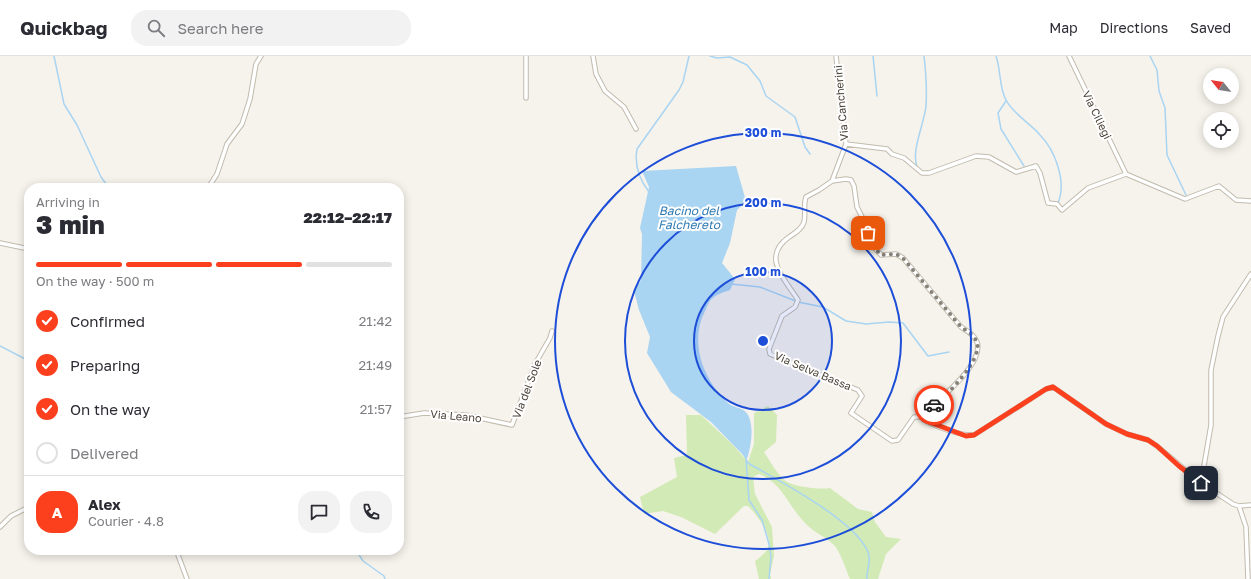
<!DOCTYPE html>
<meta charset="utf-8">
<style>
body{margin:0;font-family:"Golos Text",sans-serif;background:#f2f2f3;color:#2b2b33;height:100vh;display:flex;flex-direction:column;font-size:15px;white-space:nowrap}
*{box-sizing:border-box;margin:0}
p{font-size:13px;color:#7c7c81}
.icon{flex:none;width:22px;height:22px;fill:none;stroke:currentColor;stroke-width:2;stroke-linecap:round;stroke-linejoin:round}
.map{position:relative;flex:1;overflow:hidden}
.details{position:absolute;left:24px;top:127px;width:380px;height:372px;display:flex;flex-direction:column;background:#fff;border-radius:16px;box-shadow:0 2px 10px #0003}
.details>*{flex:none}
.needle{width:26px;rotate:300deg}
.tools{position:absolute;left:1203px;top:12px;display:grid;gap:8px}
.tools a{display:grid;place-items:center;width:36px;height:36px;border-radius:50%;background:#fff;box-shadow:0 2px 10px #0003;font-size:20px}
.pin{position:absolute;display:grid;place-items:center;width:34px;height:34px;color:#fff;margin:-17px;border-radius:8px;box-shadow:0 2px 6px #0006}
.courier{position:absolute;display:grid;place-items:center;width:40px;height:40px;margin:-20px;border:3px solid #fc3f1d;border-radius:50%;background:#fff;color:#222;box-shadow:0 1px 5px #0007}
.summary em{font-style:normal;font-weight:800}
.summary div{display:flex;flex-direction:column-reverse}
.summary{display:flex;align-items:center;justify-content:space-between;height:68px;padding:0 12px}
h1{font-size:26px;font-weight:800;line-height:30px}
.bar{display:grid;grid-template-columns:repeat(4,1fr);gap:6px 4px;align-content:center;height:48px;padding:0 12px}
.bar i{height:5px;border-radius:3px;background:#e1e1e2}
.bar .current{background:#fc3f1d}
.bar p{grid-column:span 4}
.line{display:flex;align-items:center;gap:10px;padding:0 12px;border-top:1px solid #e1e1e2}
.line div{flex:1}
.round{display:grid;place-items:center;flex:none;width:42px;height:42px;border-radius:16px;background:#f2f2f3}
ol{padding:0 12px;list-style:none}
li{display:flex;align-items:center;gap:12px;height:44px}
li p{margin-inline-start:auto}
li .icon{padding:4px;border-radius:50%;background:#fc3f1d;color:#fff;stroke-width:4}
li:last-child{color:#7c7c81}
li i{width:22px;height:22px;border:2px solid #e1e1e2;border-radius:50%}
header{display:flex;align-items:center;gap:24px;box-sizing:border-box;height:56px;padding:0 20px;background:#fff;border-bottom:1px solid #e1e1e2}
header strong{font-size:19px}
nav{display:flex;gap:22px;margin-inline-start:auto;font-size:14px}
.search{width:280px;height:36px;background:#f2f2f3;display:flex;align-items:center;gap:10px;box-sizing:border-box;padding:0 14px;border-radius:16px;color:#7c7c81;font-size:15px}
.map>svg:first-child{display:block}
.green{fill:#d2eab5}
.water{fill:#a9d4f2}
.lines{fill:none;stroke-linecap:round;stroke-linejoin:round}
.stream{stroke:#a9d4f2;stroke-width:1.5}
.street-casing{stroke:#c2bbae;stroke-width:5.5}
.street{stroke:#fff;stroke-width:3.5}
.done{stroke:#878178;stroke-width:4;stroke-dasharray:0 7.2}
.route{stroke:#fc3f1d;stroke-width:5}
.ring{fill:none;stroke:#1d4ed8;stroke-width:2}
.labels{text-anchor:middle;stroke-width:4;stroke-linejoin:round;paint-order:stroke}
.street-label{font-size:11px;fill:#4b4439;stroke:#fff}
.water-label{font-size:12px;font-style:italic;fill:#2e7ab2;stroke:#fff}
.centre{fill:#1d4ed8;stroke:#fff;stroke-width:2}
.ring-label{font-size:12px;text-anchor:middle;font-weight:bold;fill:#1d4ed8;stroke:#fff;stroke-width:4;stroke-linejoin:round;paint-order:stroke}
</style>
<header>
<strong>Quickbag</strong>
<div class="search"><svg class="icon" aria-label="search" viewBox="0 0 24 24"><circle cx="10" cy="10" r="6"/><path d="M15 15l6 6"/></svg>Search here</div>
<nav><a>Map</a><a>Directions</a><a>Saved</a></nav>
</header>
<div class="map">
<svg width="1251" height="523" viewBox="0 0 1251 523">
<rect width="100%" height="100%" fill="#f6f3ec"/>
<!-- green -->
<path class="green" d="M768 350 777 359 776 386 764 396C770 405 776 416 784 424 793 431 820 434 830 432L858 453 872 456 875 466 886 481 901 483 886 498 878 523H850C846 514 840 495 834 489 826 481 815 477 807 469 789 452 783 427 759 418L753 421 755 438 772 471 774 500 770 518 771 523H759L755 505C759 502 764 498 767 494 775 481 756 458 748 450H744L715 478 681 461 663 455 644 458 640 441 677 421 674 402 687 399 686 359H701L733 389 748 406 754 388V357Z"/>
<!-- water -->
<path class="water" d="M736 110 746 145 737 154 730 187 722 207 735 223 730 234C725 236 717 238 713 242 709 244 707 251 705 255 689 286 703 323 727 346 733 353 745 350 749 361 754 374 751 390 747 403L711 366 671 336 647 297 650 281 639 254 634 235 641 224 642 178 640 172 649 131 642 115Z"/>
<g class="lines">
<!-- stream -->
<path class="stream" d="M54 0 64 48 77 69 101 121 109 132
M710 0 717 2 730 1 747 9 760 25 766 40 795 61 805 91 810 98
M873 0 877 40
M996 0C1001 14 999 32 1006 44 1014 59 1030 67 1040 79 1055 94 1067 126 1058 147
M1150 0 1157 14 1159 35 1165 52 1167 99 1186 139
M1006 45 998 57 1001 73 1024 110
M917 111C911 94 924 69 926 50 927 33 926 17 924 0
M649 136C639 123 634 110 637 93L679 34 683 26 689 0
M731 228 760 231 798 246 823 251 846 265 866 268 889 266 903 267 928 300 949 296
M0 290 29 305
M743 397 748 407C779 425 855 464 868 496 872 506 866 513 867 523
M746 404 749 444 762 464 769 488 771 501 769 523
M313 494H319
M356 494 363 505 384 520 385 523"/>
<!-- street casing -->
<g class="street-casing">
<path id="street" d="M526 0V42
M593 0 596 18 605 35 624 51 636 73
M836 0 846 88 832 125 846 123 851 124 854 130 857 151 864 165 872 189 881 199 896 198 903 202 961 271C967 275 974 278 977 286 985 309 935 346 921 361 931 370 961 380 974 379L1046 333 1053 331 1106 368 1127 378 1148 384 1157 390 1201 427 1233 448 1239 450 1246 471 1248 523
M1069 0 1126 118
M846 88 887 93 892 98 904 102 922 117H929L976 100 989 101 1016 116 1036 110 1040 117 1048 147 1057 148 1062 154 1088 132 1126 118 1185 143 1219 130 1236 144 1251 145
M832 125 819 134 806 141C803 149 806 157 804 166 802 173 795 177 789 181 761 201 784 222 798 244L795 251 782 260 769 293 770 298 858 334 862 340 851 357 892 385 898 384 914 361H921
M208 132 217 118 227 88 242 68 250 43 256 8 261 0
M0 187 29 193
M399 361 424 357 466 359 512 369 535 308 550 282 552 275
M1201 427 1211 369V314L1218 280 1223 261 1251 218
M1239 450 1251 449
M0 471 11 460 29 451
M178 494V499L187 523"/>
</g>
<!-- street -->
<use href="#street" class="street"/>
</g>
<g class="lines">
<!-- done -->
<path class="done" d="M868 177 872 189 881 199 896 198 903 202 961 271C967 275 974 279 977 286 983 304 947 339 934 349"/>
<!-- route -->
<path class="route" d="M934 349 921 361 924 364 966 380 974 379 1046 333 1053 331 1106 368 1127 378 1148 384 1157 390 1179 410 1201 427"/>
</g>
<!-- distance rings -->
<circle cx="763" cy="285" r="69" fill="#1d4ed8" fill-opacity=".12"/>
<g class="ring">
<circle cx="763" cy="285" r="69"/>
<circle cx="763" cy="285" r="138"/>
<circle cx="763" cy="285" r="208"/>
</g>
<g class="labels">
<!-- street labels -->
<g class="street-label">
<text transform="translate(841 47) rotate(-95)" y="4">Via Cancherini</text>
<text transform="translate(1097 59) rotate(64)" y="4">Via Ciliegi</text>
<text transform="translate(813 315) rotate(23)" y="4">Via Selva Bassa</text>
<text transform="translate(527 333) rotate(-69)" y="4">Via del Sole</text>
<text transform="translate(456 360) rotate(5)" y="4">Via Leano</text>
</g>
<!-- water labels -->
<g class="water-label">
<text x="689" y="159">Bacino del<tspan x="689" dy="14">Falchereto</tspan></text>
</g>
</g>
<circle cx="763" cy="285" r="6" class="centre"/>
<g class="ring-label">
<text x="763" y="81">300 m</text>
<text x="763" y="151">200 m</text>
<text x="763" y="220">100 m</text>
</g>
</svg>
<div class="tools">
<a><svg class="needle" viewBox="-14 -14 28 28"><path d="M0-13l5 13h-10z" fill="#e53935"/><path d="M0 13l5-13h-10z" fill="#7c7c81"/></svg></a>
<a><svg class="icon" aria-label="locate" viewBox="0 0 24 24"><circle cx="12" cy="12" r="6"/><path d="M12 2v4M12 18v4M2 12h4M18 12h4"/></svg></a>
</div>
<div class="pin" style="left:868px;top:177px;background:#ea580c"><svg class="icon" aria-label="bag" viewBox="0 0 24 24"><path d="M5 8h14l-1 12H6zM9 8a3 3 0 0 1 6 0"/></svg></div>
<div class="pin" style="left:1201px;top:427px;background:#1f2937"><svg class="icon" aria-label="home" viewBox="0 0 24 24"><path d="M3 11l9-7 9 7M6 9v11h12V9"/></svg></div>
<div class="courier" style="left:934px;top:349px"><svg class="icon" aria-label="car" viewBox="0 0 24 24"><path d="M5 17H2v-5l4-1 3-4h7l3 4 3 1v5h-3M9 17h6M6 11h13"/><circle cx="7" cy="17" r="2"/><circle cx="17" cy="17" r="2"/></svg></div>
<section class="details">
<div class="summary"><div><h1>3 min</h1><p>Arriving in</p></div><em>22:12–22:17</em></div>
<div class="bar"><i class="current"></i><i class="current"></i><i class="current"></i><i></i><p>On the way · 500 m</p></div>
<ol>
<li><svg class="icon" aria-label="check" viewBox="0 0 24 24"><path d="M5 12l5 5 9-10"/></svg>Confirmed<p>21:42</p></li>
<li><svg class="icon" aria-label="check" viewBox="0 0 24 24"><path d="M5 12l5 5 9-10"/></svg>Preparing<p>21:49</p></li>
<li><svg class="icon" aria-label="check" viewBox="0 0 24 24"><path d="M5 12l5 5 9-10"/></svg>On the way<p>21:57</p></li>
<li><i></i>Delivered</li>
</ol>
<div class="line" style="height:72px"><b class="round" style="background:#fc3f1d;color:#fff">A</b><div><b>Alex</b><p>Courier · 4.8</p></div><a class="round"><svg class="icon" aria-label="chat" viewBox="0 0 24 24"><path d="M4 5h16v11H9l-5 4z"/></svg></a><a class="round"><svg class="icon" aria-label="phone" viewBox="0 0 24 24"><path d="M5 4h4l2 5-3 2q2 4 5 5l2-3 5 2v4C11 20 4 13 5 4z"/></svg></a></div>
</section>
</div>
